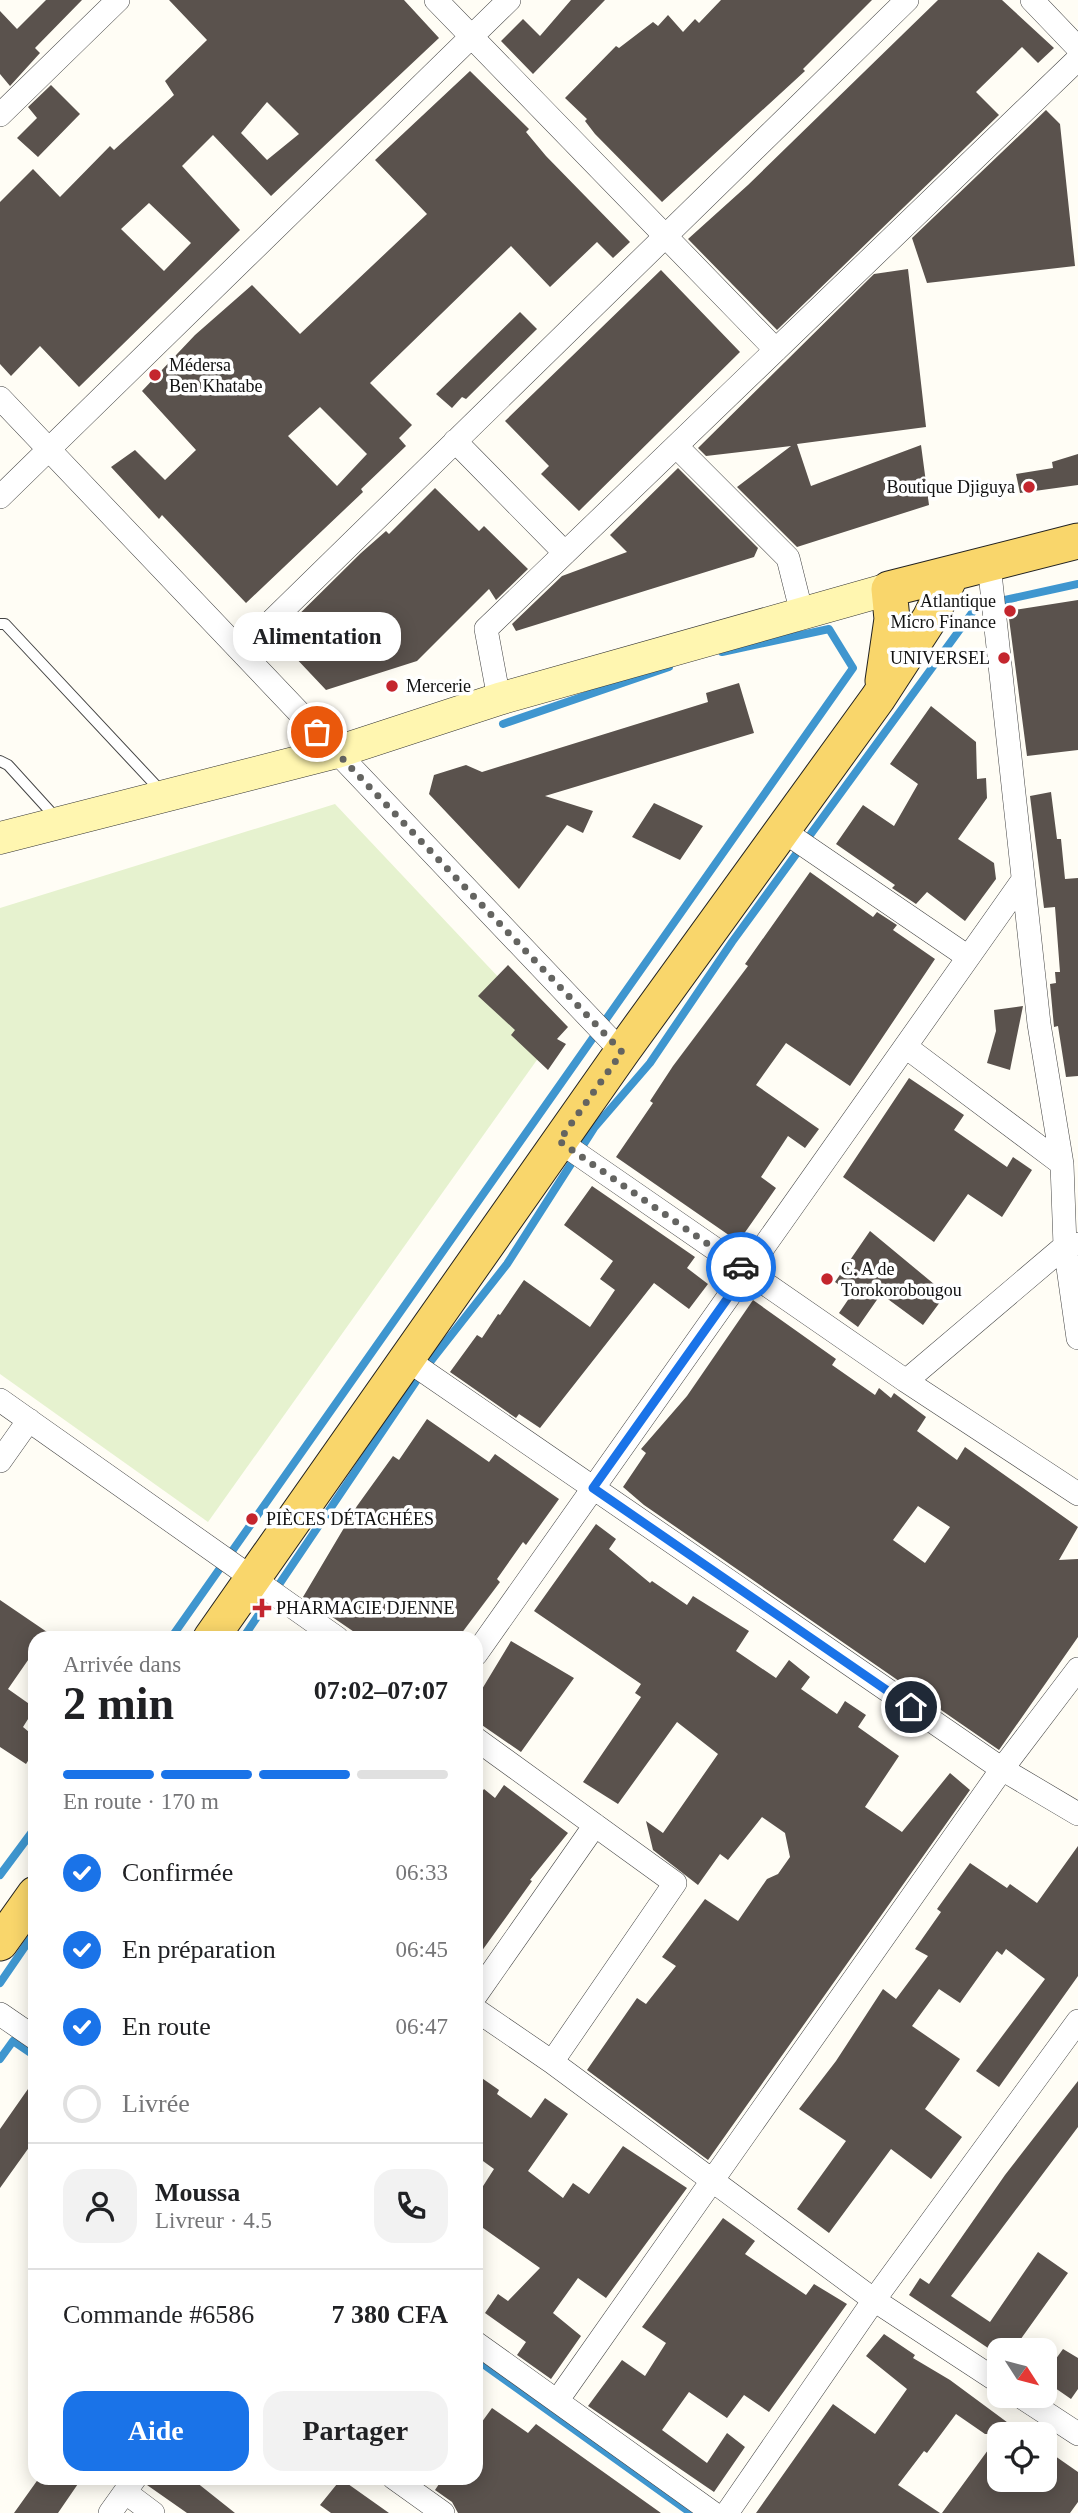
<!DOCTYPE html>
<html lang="fr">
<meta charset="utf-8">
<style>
body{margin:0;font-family:Georgia,serif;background:#f2f2f2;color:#202124;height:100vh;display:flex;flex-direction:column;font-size:26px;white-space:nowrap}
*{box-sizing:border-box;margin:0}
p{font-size:23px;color:#757577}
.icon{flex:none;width:38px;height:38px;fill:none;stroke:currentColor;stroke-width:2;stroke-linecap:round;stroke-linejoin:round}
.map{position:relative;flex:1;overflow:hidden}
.drawer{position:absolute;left:28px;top:1631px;width:455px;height:854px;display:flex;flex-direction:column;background:#fff;border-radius:21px;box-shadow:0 4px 18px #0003}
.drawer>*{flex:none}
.needle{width:46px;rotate:126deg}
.tools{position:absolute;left:987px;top:2338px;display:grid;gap:14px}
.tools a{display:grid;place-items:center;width:70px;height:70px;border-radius:14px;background:#fff;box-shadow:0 4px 18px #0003;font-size:35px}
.pin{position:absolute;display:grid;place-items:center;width:60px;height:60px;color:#fff;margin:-30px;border:4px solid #fff;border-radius:50%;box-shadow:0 2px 7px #0007}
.courier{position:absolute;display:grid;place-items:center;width:70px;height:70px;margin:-35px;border:5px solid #1a73e8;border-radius:50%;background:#fff;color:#222;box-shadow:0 2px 9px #0007}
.bubble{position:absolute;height:49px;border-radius:21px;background:#fff;box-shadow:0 4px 18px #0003;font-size:23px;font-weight:700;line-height:49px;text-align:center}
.overview em{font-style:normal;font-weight:700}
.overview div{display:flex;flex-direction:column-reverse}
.overview{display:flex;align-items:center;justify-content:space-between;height:119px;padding:0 35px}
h1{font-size:46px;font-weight:700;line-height:52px}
.bar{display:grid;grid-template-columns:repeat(4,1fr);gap:10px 7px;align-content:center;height:84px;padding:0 35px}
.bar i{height:9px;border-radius:5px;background:#e0e0e0}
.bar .active{background:#1a73e8}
.bar p{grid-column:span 4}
.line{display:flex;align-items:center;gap:18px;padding:0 35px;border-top:2px solid #e0e0e0}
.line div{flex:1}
.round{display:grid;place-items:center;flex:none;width:74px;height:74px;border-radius:21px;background:#f2f2f2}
ol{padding:0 35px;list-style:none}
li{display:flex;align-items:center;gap:21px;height:77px}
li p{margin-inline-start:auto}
li .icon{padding:7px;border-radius:50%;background:#1a73e8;color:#fff;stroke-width:4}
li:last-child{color:#757577}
li i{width:38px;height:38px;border:4px solid #e0e0e0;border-radius:50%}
.action{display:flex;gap:14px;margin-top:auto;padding:14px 35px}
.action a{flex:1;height:80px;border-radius:21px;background:#1a73e8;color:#fff;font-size:28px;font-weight:700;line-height:80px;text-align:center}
.action a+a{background:#f2f2f2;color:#202124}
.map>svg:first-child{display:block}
.pitch{fill:#e6f2cf}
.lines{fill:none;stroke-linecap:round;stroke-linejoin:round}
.stream{stroke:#3f96cf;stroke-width:8}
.building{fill:#5a524d;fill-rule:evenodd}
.service-casing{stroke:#444;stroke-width:12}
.minor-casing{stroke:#444;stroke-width:24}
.secondary-casing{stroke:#333;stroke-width:33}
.primary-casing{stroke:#222;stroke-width:37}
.service{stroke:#fff;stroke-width:10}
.minor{stroke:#fff;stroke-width:23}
.secondary{stroke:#fff6b0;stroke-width:32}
.primary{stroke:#f9d66b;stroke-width:35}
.done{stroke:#646461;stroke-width:7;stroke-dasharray:0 12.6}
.route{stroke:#1a73e8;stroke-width:9}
.poi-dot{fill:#c4262e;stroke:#fff;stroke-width:2.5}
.labels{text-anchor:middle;stroke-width:7;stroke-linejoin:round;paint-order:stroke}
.poi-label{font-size:18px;fill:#111;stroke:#fff;text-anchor:start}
</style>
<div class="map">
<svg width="1078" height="2513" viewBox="0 0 1078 2513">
<rect width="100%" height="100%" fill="#fffdf5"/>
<!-- pitch -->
<path class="pitch" d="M335 804 554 1036 208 1522 0 1374V908Z"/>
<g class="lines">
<!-- stream -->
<path class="stream" d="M503 724 669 667
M171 1638 853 668 829 629 722 652
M243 1638 423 1371 507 1264 594 1128 650 1063 732 942 977 606 1078 584
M0 1875 35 1828
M0 1983 35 1932
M0 2059 13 2041 35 2056
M476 2359 691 2513"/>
</g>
<!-- building -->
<path class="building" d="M46 0H82L35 48 40 53 10 86 0 74V11L17 29Z
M169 0H404L439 38 271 196 213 135 182 166 240 230 79 387 40 346 11 376 0 364V202L33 169 60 197 110 146 114 150 174 95 165 81 207 40ZM267 102 299 134 267 160 241 133ZM149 203 191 243 164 271 121 229Z
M571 0H605L533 74 501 41 523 19 540 36Z
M721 0H872L803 69 805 71 662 202 595 134 585 121 587 119 565 98 616 46 619 48 653 22 658 26 668 15 683 32 695 19 699 23Z
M938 0H1002L1054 48 1038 63 1022 47 976 92 999 115 777 330 688 239 748 185Z
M470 71 529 129 526 132 546 156 630 242 613 258 597 242 550 287 511 246 370 383 412 425 399 438 406 446 361 489 363 492 246 603 162 515 159 519 111 467 135 450 165 480 196 450 142 391 195 335 252 285 300 334 427 214 375 160ZM320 407 367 454 337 486 288 436Z
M51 85 80 114 38 157 17 138 37 118 28 107Z
M1046 110 1060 124 1075 266 927 283 912 238Z
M908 269 926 427 797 444 811 486 921 445 929 505 797 547 737 487 791 446 706 456 698 448 874 274Z
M661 270 740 352 579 511 541 474 549 466 505 421Z
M520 312 537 329 466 399 462 397 452 408 436 394Z
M1078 454V485L1020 493 1016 474 1053 468 1052 462Z
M678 468 758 548 754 557 516 631 512 624 562 576 627 552 610 535Z
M435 488 479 531 484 526 528 569 496 600 489 589 417 661 326 690 276 637 361 553 386 531 389 534Z
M1078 600V750L1027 756 1008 611Z
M739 683 754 733 545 796 593 811 583 833 567 825 519 889 429 794 434 775 466 765 482 772 708 702 706 693Z
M931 706 976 742 977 779 986 778 987 798 958 839 994 863 996 879 965 921 927 892 916 904 892 888 895 885 836 844 863 805 894 826 918 784 890 764Z
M1051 792 1057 839H1061L1065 879 1078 878V1076L1066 1077 1058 1026 1054 1027 1050 984 1056 983 1055 972H1060L1055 907 1044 908 1030 796Z
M654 803 703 826 680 860 632 837Z
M810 872 873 917 877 912 897 925 893 930 935 959 850 1086 786 1043 756 1085 819 1129 805 1148 788 1136 761 1177 776 1188 741 1238H733L616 1157 653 1103 650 1101 673 1066 748 966 745 964Z
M508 965 568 1027 557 1039 566 1044 548 1070 511 1035 515 1030 478 996Z
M1023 1006 1010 1070 987 1063 996 1031 994 1010Z
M909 1078 964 1115 954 1130 1007 1167 1013 1157 1032 1170 1002 1217 968 1194 934 1242 843 1177Z
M592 1186 695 1257 687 1268 708 1284 689 1309 654 1283 540 1428 519 1414 516 1418 450 1372 477 1335 482 1338 498 1314 500 1315 524 1280 590 1327 615 1290 600 1279 613 1261 564 1225Z
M870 1231 946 1294 923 1325 881 1294 858 1327 839 1313 852 1294 835 1282Z
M753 1300 836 1359 832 1365 875 1395 879 1388 891 1398 894 1393 926 1417 917 1431 957 1460 965 1447 1078 1527 1059 1560 1078 1559V1637L999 1750 644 1505 623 1487 646 1453 641 1449 687 1396ZM918 1506 950 1527 925 1563 893 1540Z
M427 1419 489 1462 495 1454 559 1499 526 1545 523 1542 497 1579 500 1582 458 1638H363L303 1597 357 1506 393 1456 399 1460Z
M596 1524 616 1539 609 1549 650 1583 652 1581 687 1605 693 1596 749 1631 736 1651 776 1678 789 1660 810 1677 801 1689 837 1714 845 1701 866 1715 858 1727 899 1756 865 1807 902 1832 950 1773 970 1790 708 2160 587 2070 637 1998 646 2004 676 1966 662 1957 705 1899 738 1921 767 1879 778 1874 790 1857 785 1833 762 1817 728 1860 720 1854 698 1885 653 1850 646 1821 663 1833 718 1754 677 1722 618 1804 583 1782 641 1697 635 1693 641 1684 534 1611Z
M0 1600 47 1632 43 1638H35V1650L8 1689 35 1708 23 1727 35 1737V1750L26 1764 0 1747Z
M511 1641 574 1678 521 1752 476 1721V1699Z
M504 1785 568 1833 530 1880 532 1881 476 1959V1800L484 1789 495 1798Z
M1078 1846V1976L999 2087 976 2071 1045 1979 1006 1949 1002 1955 997 1951 960 2003 939 1989 912 2026 960 2059 925 2109 962 2137 931 2179 891 2149 829 2233 797 2209 846 2141 799 2109 836 2061 883 1989 896 1999 928 1956 915 1949 941 1912 937 1909 970 1863 1007 1888 1010 1884 1037 1903Z
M476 2074 499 2090 497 2094 531 2118 545 2098 568 2114 528 2171 563 2198 573 2183 589 2194 623 2146 687 2188 606 2298 578 2278 553 2313 581 2336 551 2379 517 2355 526 2342 485 2313 498 2294 508 2301 540 2268 476 2223V2197L494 2169 476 2156Z
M35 2079V2139L0 2188V2129Z
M1078 2081V2127L951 2296 990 2322 1038 2252 1068 2273 1013 2350H991L909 2295 920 2278 929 2284 1005 2175Z
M723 2218 755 2241 745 2254 806 2295 814 2284 847 2304 769 2412 744 2395 727 2418 689 2392 662 2430 707 2463 727 2433 745 2447 714 2492 588 2406 622 2360 645 2376 666 2343 642 2327Z
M884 2334 915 2355 913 2358 950 2380 1023 2434H985L956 2414 927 2453 924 2451 898 2485 940 2513H756L833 2404 875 2434 907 2389 866 2356Z
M1063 2349 1078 2358V2389L1071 2399 1045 2381V2374Z
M492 2408 528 2433 536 2424 661 2513H458L452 2502 435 2490 443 2478H476V2430Z
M999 2435V2480H1045V2449L1078 2472V2502L1070 2513H942Z
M39 2478H82L58 2513H14Z
M149 2478H191L235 2513H187L147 2485Z
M341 2479 389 2513H331L320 2505Z"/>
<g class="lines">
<!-- service casing -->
<g class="service-casing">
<path id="service" d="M0 624H5L162 792
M0 761 8 765 58 820"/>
</g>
<!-- minor casing -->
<g class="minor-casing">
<path id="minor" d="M436 0 776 350
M1032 0 1078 48
M0 115 118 0
M0 398 622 1052
M455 441 565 553
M676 446 788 558 802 614
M0 497 509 0
M989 564 1039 1024 1062 1164 1065 1246 1078 1338
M241 651 907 0
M499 699 486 629 1078 59
M782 830 968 957
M906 1047 1062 1164
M559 1141 906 1381 1078 1494
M406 1359 1002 1769 1078 1814
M906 1381 1065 1246 1075 1244
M0 1400 337 1638
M0 1461 29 1420
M476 1654 1023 880
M476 1739 675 1883 552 2062
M476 1995 595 1825
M476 2010 552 2062 874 2300 999 2382
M0 2014 35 2038
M476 2343 713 2513
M1020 2396 1078 2434
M557 2401 1002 1769 1078 1669
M394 2478 443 2513
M125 2492 153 2513
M110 2513 135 2478
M727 2513 874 2300 1078 2021"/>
</g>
<!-- secondary casing -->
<g class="secondary-casing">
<path id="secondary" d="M0 838 337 752 499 699 889 589"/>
</g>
<!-- primary casing -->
<g class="primary-casing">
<path id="primary" d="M883 681 892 619 889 589 1078 541
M211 1638 622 1052 878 698 930 618 951 575
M0 1943 35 1894"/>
</g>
<!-- service -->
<use href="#service" class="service"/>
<!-- minor -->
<use href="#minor" class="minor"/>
<!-- secondary -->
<use href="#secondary" class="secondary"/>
<!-- primary -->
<use href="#primary" class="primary"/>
</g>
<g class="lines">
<!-- done -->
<path class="done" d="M317 732 622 1052 559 1141 741 1267"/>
<!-- route -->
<path class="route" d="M741 1267 747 1271 593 1488 911 1707"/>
</g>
<!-- markers -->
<g class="poi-dot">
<circle cx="155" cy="375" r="7"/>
<circle cx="1029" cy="487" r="7"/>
<circle cx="1010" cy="611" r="7"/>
<circle cx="1004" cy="658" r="7"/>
<circle cx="392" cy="686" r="7"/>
<circle cx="827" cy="1279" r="7"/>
<circle cx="252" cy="1519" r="7"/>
<path d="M258.5 1597.5h7v7h7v7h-7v7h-7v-7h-7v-7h7z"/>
</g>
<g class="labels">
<!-- poi labels -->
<g class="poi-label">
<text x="169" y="371">Médersa<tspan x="169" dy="21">Ben Khatabe</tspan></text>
<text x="1015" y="493" text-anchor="end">Boutique Djiguya</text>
<text x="996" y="607" text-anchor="end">Atlantique<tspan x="996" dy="21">Micro Finance</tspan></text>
<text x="990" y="664" text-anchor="end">UNIVERSEL</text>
<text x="406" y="692">Mercerie</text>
<text x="841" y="1275">C. A de<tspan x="841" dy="21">Torokorobougou</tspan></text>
<text x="266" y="1525">PIÈCES DÉTACHÉES</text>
<text x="276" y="1614">PHARMACIE DJENNE</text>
</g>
</g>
</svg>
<div class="tools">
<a><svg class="needle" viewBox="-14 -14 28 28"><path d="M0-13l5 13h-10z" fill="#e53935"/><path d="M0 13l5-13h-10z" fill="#757577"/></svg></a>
<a><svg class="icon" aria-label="locate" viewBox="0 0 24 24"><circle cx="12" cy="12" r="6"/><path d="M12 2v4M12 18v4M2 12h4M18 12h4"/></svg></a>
</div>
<div class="pin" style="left:317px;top:732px;background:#ea580c"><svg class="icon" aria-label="bag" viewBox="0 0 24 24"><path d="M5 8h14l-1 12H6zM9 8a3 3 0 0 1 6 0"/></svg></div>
<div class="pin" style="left:911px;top:1707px;background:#1f2937"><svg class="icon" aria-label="home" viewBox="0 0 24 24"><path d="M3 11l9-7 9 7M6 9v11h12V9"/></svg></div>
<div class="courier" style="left:741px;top:1267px"><svg class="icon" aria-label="car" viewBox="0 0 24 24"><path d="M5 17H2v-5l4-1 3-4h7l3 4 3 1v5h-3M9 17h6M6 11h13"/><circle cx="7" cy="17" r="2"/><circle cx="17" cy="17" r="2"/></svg></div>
<div class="bubble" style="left:233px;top:612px;width:168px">Alimentation</div>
<section class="drawer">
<div class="overview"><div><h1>2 min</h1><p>Arrivée dans</p></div><em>07:02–07:07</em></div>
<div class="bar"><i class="active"></i><i class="active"></i><i class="active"></i><i></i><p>En route · 170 m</p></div>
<ol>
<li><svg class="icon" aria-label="check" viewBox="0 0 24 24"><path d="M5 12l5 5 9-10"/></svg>Confirmée<p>06:33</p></li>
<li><svg class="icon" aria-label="check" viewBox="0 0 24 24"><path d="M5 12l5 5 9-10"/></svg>En préparation<p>06:45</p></li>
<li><svg class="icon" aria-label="check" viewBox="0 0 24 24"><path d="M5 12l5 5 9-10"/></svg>En route<p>06:47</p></li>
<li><i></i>Livrée</li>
</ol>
<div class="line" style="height:126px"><a class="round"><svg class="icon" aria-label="person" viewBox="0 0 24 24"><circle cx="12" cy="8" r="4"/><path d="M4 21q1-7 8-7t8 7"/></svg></a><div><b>Moussa</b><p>Livreur · 4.5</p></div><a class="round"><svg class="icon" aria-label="phone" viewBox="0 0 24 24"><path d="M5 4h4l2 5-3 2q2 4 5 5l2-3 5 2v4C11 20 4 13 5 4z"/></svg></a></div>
<div class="line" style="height:91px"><div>Commande #6586</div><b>7 380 CFA</b></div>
<div class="action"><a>Aide</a><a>Partager</a></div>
</section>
</div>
